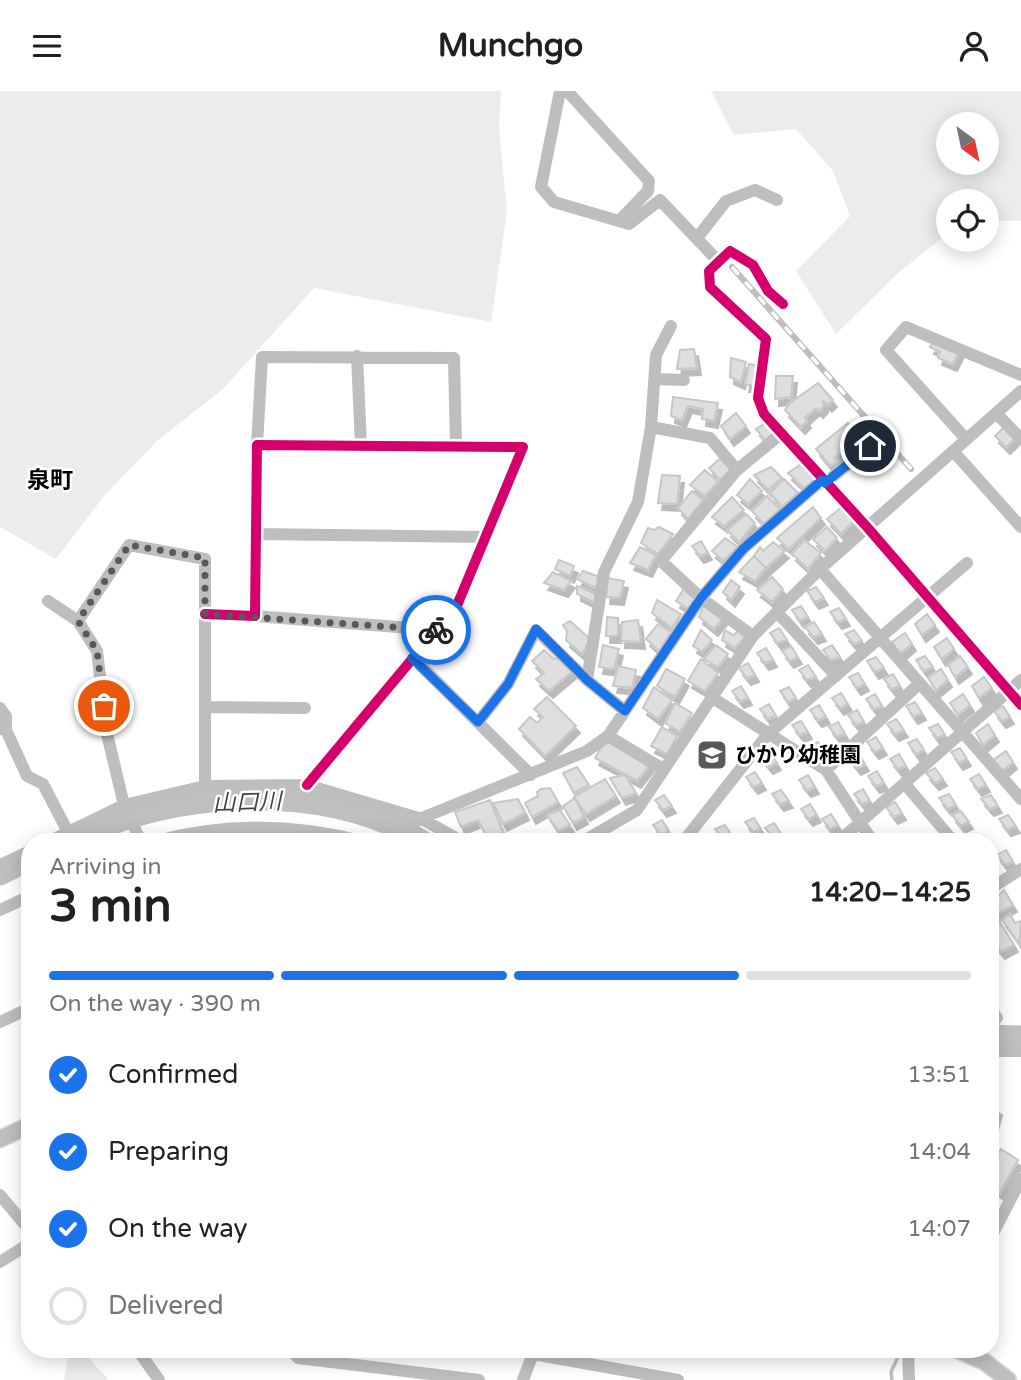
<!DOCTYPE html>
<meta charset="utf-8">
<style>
body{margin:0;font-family:"Varela Round","Noto Sans JP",sans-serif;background:#f2f2f2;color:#202124;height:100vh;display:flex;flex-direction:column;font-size:26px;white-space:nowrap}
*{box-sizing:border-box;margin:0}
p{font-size:23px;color:#757577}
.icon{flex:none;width:38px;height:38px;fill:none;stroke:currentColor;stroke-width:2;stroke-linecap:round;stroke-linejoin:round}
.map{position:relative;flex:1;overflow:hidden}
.sheet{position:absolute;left:21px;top:742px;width:978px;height:525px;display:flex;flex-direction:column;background:#fff;border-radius:28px;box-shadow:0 4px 18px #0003}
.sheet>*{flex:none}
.needle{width:46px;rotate:147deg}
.buttons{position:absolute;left:936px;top:21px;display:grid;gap:14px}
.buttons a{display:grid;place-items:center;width:63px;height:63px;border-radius:50%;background:#fff;box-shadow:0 4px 18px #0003;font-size:35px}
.pin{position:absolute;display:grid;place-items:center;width:60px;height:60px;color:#fff;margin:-30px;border:4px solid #fff;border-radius:50%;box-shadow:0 2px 7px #0007}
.courier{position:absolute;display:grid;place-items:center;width:70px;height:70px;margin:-35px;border:5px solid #1a73e8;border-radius:50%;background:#fff;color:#222;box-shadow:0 2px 9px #0007}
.summary em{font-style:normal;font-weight:800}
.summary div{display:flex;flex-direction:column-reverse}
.summary{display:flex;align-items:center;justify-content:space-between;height:119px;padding:0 28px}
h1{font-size:46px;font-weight:800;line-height:52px}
.bar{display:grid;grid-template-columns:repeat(4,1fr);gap:10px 7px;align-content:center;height:84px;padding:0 28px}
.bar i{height:9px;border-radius:5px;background:#e0e0e0}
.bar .current{background:#1a73e8}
.bar p{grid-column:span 4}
ol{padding:0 28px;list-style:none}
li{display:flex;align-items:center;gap:21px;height:77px}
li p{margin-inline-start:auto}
li .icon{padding:7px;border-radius:50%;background:#1a73e8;color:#fff;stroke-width:4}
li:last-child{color:#757577}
li i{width:38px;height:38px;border:4px solid #e0e0e0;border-radius:50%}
header{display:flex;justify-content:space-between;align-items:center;height:91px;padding:0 28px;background:#fff;font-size:32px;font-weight:800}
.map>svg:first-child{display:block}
.green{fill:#ececec;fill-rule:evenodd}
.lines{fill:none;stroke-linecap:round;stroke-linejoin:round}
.stream{stroke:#bfbfbf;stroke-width:3.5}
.river{stroke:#bfbfbf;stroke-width:23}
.building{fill:#dfdfdf;stroke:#c7c7c7;stroke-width:2;filter:url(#shadow)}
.major-casing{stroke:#dbdbdb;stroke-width:19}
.minor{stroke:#bebebe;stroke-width:12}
.major{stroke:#bebebe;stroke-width:16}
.rail-casing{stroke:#bebebe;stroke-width:6}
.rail{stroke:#fff;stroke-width:3.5;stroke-dasharray:10;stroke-linecap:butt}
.cycleway-casing{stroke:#fff;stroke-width:15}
.cycleway{stroke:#d6006c;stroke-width:10}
.done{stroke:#595959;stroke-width:7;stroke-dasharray:0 12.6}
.route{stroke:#1a73e8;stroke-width:9}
.labels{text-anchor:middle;stroke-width:5;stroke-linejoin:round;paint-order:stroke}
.poi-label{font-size:21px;font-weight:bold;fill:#000;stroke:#fff;text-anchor:start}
.neighbourhood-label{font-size:23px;font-weight:bold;fill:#000;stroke:#fff}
.water-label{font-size:23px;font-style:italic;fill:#444;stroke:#fff}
</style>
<header><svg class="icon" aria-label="menu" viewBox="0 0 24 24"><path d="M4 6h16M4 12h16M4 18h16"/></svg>Munchgo<svg class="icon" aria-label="person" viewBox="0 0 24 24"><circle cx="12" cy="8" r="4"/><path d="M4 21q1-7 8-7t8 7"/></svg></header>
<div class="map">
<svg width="1021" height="1289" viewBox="0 0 1021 1289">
<defs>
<filter id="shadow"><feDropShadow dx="4" dy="7" stdDeviation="0" flood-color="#0004"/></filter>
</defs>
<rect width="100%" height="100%" fill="#fff"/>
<!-- green -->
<path class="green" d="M0 0H501L499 37 507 120 491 231 314 197 223 298 157 350 104 405 56 468 0 436Z
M711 0H1021V130H987V110H948V142L897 183 836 243 796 180 850 125 833 80 796 38 734 44ZM948 33H987V72H948Z
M69 1258H80L109 1289H64Z"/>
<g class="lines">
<!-- stream -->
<path class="stream" d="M892 1289 891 1281 898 1266 896 1258"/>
<!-- river -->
<path class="river" d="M69 751C86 744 102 735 119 730 210 698 340 697 423 751
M0 783 30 768
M990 945 1021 946"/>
</g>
<!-- building -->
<path class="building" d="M935 246 961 257 953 273 938 267 940 261 930 256Z
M694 258 697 277 677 278 680 259Z
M731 267 746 271 741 291 730 286Z
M749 273 760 275 758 294H745Z
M776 285H793L791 306 775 308Z
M818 292 833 309 828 314 823 310 824 315 819 320 816 317 805 327 807 330 801 336 785 319 790 312Z
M673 306 718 312 714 330 702 328 703 318 688 315 682 329 671 325Z
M736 322 746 335 730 348 721 335Z
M767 331 775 341 765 349 756 338Z
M1009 331 1021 342 1006 356 995 345Z
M848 332 861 348 851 353 854 356 848 361 846 358 834 367 837 370 830 375 816 358Z
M722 366 732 377 720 389 709 377Z
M804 371 817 387 804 397 788 382Z
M771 376 782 387 768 399 754 384Z
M705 379 718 391 705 405 690 394Z
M662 384 680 385 677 413 658 412Z
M750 388 762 400 748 413 737 404Z
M784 388 798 402 782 416 770 402Z
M692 400 703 409 688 428 678 417Z
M767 405 780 418 764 433 752 420Z
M732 406 744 419 724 435 712 426Z
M813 416 821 427 789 458 777 447Z
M842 416 854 430 841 443 827 428Z
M746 423 755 432 739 451 727 439Z
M659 436 673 443 658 463 641 452 648 437 654 439Z
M827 436 837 447 825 460 813 448Z
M725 447 738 456 723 470 712 460Z
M804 449 821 462 808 478 792 463Z
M701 450 708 462 700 465 692 455Z
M773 451 785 460 766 477 754 465 760 456 763 460Z
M640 456 656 464 648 479 630 472Z
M754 465 766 477 755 490 739 481Z
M559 469 574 475 570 485 555 478Z
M583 480 600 486 598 498 577 488Z
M553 481 571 490 564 499 544 492Z
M772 486 783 498 772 511 757 499Z
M608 487 624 490 620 507 606 506Z
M731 489 740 496 731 509 723 501Z
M577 495 598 504 597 513 577 503Z
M685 496 698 505 688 518 676 510Z
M816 496 824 507 815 511 807 500Z
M657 509 681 523 672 537 652 522Z
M704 513 723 527 714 538 699 526Z
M801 515 808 526 800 530 792 519Z
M839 517 846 528 838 531 830 521Z
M927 523 935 534 922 544 915 533Z
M607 526 618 527V545H606Z
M638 529 641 551 621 550 622 531Z
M570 530 590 548 582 563 566 549 567 540 563 534Z
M814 531 822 543 814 546 805 536Z
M658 533 671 541 659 560 646 548Z
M779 537 787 549 778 552 770 542Z
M701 539 712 549 702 561 693 555Z
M725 539 733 544 740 539 746 545 735 557 722 549Z
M854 539 862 550 854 553 845 543Z
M905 542 912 553 900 563 892 551Z
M947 547 954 558 942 568 934 556Z
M603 554 619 558 614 578 599 576Z
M716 554 728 563 718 576 704 568Z
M832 554 840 566 831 569 823 559Z
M791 555 798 566 790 570 782 560Z
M766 557 773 569 765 572 757 562Z
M544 559 554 568 563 567 574 579 549 600 536 588 544 582 532 570Z
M925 565 933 576 924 580 916 569Z
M960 565 968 576 955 586 948 574Z
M876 566 884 577 875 581 867 570Z
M701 568 718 582 705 600 688 590Z
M748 572 755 584 747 587 739 577Z
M808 574 816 586 807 589 799 579Z
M618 575 636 579 632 597 613 595Z
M666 578 685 588 675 606 657 595Z
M941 578 948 589 936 599 928 587Z
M858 582 865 593 857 597 849 586Z
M893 583 900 595 892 598 884 588Z
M984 586 992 597 979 607 972 595Z
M741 595 748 607 740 610 732 600Z
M654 596 672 609 658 628 643 617Z
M789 596 796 607 788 611 780 600Z
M841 602 848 613 840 617 832 607Z
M875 603 882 615 874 618 866 608Z
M963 603 970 614 958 624 950 612Z
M547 606 576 635 545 665 519 638 530 626 537 632 543 626 534 618Z
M915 611 922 622 914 626 906 615Z
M675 612 692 622 680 641 665 632Z
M769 613 776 625 768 628 760 618Z
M819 614 826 626 818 629 810 619Z
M1003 615 1010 626 1002 630 994 620Z
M857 619 864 631 856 634 848 624Z
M896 628 904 639 895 643 887 633Z
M801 630 808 641 800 644 792 634Z
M838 631 845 643 837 646 829 636Z
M938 633 945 644 937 647 929 637Z
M988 633 995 644 983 654 976 642Z
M662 636 677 645 667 663 651 655Z
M608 645 652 671 637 690 595 667Z
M876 646 883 657 875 661 867 651Z
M917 648 924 659 916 663 908 652Z
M818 651 825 662 817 666 809 655Z
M960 657 967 668 959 672 951 661Z
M1006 660 1013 671 1001 681 993 669Z
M770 661 777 672 769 676 761 666Z
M858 662 865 673 857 677 849 667Z
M899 663 906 675 898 678 890 668Z
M577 676 589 694 574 702 563 682Z
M935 677 943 688 935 692 926 682Z
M877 680 884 692 876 695 868 685Z
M755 681 762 692 754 696 746 686Z
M979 683 986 694 978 698 970 688Z
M625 684 636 702 622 707 610 687Z
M808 684 815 696 807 699 799 689Z
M605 688 616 705 586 723 574 706Z
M550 697 558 711 532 726 525 712 538 705 537 701 541 698Z
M863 698 870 710 862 713 854 703Z
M781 699 789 710 780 713 772 703Z
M949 703 956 714 948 718 939 707Z
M664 704 672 715 663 719 655 709Z
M991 704 998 715 990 718 981 708Z
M575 707 584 726 573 732 563 715Z
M518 708 525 722 503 733 493 712Z
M490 709 503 742 487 746 478 729 461 736 455 721Z
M895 711 902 722 894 726 886 716Z
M810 713 817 724 809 728 801 718Z
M560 719 570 734 558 740 547 724Z
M961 720 969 731 961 735 952 724Z
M831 723 838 734 830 738 822 728Z
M1008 724 1016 735 1007 738 999 728Z
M754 727 761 738 753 741 745 731Z
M662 729 669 740 661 744 653 734Z
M774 732 782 744 774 747 765 737Z
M725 734 732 745 724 749 715 738Z
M1006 759 1013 771 1005 774 997 764Z
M1004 799 1013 814 997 823 991 812Z
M1010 823 1015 832 1021 830 1019 852 1002 829Z
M999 830 1014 854 1001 861 990 848V835Z
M990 1013 998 1017 992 1040H990Z
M1001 1058 1018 1069 1000 1102 990 1095V1076Z"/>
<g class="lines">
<!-- major casing -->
<g class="major-casing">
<path id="major" d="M0 1048 30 1034
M956 1258 985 1271 1008 1289"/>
</g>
<!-- minor -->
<path class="minor" d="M560 0 541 96 554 111 629 133 660 109 718 170
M567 0 649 90 648 100 619 130
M697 147 726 110 755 99 777 109
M783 213 768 200 753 174 730 160 709 180 710 196 766 248 758 307 764 323 867 436 1021 614
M357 265 361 355
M655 288 684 289
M996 322 1021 348
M651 336 710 347 737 379
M966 348 886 259 906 236 1021 284
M257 354 262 266 454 267 456 355
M953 360 1021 436
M825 392 870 355
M256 443 487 446
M820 478 1021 708
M48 510 78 530 97 560 107 643 124 714 141 751
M777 521 836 585
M205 523 255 525 257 354 523 356 453 524 413 567 307 694
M255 525 437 539
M78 530 129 454 205 468V695
M753 545 701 507 661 470 737 379 782 342
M413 567 531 684
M587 589 604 481 638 411 651 336 656 264 671 235
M711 606 826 679 873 751
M205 616 305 617
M0 617 6 625V639
M478 631 508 593 536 539 587 589 625 620
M0 638 6 639 27 685 43 693 68 741
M608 645 663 678
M826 679 920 592
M905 693 954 751
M48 751 124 714 205 695 307 694 422 728 463 751
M153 751C224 731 294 732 365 751
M377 751 412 731 587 660 608 645 701 507 743 458 822 389
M582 751 637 719 753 545 820 478 1021 300
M683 751 768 643 967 472
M838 751 1021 589
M0 774 30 760
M990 798 1021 778
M0 819 30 805
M990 916 997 927 990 930
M0 931 30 917
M990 960H1021
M0 1104 30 1140
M990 1148 1021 1088
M0 1171 30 1152
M137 1258 159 1289
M291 1258 298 1267 479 1289
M908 1258 909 1289
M523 1289 533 1263 678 1289"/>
<!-- major -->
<use href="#major" class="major"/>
<!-- rail casing -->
<g class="rail-casing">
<path id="rail" d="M732 176 911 378"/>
</g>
<!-- rail -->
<use href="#rail" class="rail"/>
<!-- cycleway casing -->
<g class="cycleway-casing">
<path id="cycleway" d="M783 213 768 200 753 174 730 160 709 180 710 196 766 248 758 307 764 323 867 436 1021 614
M205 523 255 525 257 354 523 356 453 524 413 567 307 694"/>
</g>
<!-- cycleway -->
<use href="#cycleway" class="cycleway"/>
</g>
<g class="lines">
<!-- done -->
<path class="done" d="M104 615 97 560 78 530 129 454 205 467V523L436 539"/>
<!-- route -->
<path class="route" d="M436 539 412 567 478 631 508 593 536 538 587 589 625 620 701 507 743 458 822 389 825 392 870 355"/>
</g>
<!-- icons -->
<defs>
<g id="school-square" transform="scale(1.575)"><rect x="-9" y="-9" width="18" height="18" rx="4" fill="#595959" stroke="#fff"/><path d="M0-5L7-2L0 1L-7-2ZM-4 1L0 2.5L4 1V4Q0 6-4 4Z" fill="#fff"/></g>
</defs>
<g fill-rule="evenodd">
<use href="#school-square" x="712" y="664"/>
</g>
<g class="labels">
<!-- poi labels -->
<g class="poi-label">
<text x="735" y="671">ひかり幼稚園</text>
</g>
<!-- neighbourhood labels -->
<g class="neighbourhood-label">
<text x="50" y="397">泉町</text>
</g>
<!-- water labels -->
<g class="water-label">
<text transform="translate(247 711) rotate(-2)" y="8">山口川</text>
</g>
</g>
</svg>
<div class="buttons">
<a><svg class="needle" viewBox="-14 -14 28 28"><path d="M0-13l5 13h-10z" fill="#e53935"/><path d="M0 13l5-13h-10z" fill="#757577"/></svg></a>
<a><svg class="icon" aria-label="locate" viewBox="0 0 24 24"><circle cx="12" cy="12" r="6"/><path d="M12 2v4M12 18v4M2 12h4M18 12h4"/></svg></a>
</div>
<div class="pin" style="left:104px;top:615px;background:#ea580c"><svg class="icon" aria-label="bag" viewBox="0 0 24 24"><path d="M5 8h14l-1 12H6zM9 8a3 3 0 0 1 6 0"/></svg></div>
<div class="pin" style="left:870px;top:355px;background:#1f2937"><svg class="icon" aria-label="home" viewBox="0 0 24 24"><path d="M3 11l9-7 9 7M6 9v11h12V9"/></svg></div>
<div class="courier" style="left:436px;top:539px"><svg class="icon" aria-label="bike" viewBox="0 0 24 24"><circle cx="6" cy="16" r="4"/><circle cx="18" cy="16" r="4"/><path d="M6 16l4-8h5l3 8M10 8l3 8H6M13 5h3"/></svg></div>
<section class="sheet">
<div class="summary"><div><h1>3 min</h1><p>Arriving in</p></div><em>14:20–14:25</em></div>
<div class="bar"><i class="current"></i><i class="current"></i><i class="current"></i><i></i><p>On the way · 390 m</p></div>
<ol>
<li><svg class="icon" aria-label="check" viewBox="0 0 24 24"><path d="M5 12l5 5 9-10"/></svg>Confirmed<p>13:51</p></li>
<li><svg class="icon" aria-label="check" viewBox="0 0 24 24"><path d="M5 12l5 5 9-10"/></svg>Preparing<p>14:04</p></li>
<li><svg class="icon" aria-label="check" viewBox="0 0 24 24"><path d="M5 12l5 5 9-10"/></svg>On the way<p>14:07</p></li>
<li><i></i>Delivered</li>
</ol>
</section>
</div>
